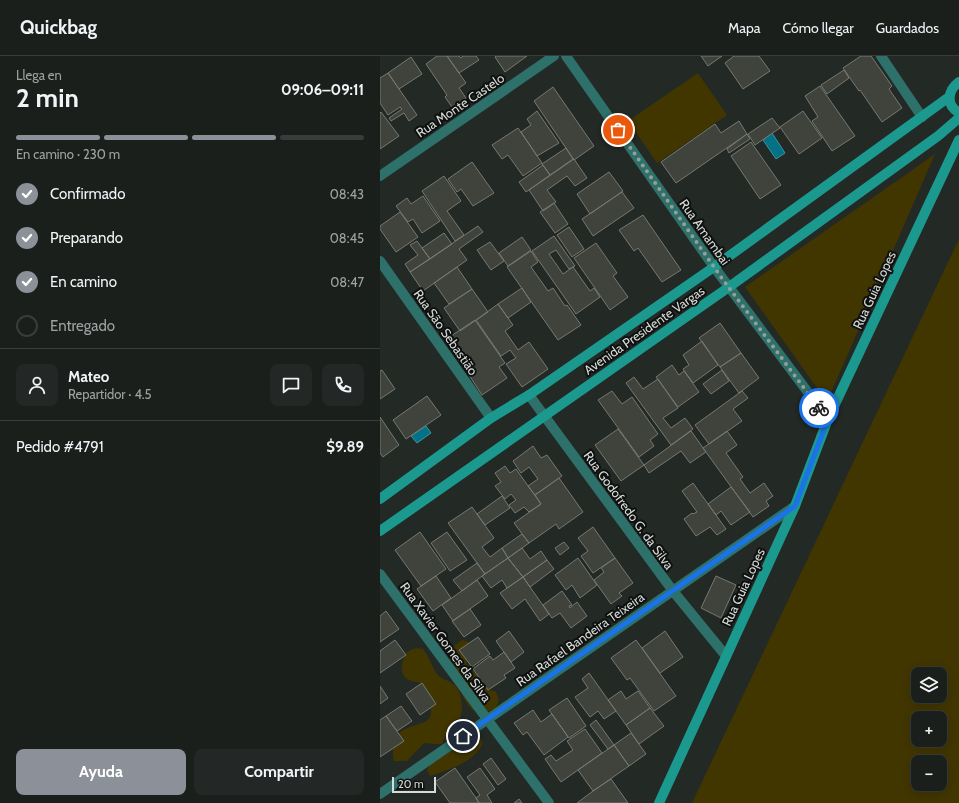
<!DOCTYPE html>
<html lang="es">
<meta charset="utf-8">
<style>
body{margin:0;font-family:Cabin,sans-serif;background:#232725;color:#f1f3f6;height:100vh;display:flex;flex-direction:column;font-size:15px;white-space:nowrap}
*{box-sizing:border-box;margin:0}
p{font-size:13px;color:#9fa2a3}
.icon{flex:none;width:22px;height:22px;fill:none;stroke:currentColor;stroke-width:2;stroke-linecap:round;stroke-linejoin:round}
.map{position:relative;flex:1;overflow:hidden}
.sheet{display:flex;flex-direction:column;background:#1a1f1c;width:380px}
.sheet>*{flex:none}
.tools{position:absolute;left:531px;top:611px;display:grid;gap:8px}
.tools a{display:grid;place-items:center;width:36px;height:36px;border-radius:8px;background:#1a1f1c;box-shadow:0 2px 10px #0003,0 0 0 1px #383d3b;font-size:20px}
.scale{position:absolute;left:12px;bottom:10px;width:44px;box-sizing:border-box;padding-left:4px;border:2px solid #d7dbd8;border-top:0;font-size:11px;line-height:14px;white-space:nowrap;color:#d7dbd8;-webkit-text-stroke:3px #0e110f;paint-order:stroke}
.pin{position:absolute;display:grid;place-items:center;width:34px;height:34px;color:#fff;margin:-17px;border:2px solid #fff;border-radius:50%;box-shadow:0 1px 4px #0007}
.courier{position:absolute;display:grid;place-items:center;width:40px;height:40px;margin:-20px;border:3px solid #1a73e8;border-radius:50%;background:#fff;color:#222;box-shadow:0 1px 5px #0007}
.overview em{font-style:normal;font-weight:800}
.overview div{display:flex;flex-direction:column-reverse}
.overview{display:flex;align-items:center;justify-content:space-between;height:68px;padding:0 16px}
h1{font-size:26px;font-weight:800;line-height:30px}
.bar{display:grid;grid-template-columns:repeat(4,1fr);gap:6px 4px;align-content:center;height:48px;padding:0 16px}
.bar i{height:5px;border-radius:3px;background:#383d3b}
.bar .active{background:#8c9099}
.bar p{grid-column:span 4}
.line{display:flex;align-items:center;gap:10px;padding:0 16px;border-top:1px solid #383d3b}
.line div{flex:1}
.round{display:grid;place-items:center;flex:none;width:42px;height:42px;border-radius:8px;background:#232725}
ol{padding:0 16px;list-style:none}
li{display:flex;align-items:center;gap:12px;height:44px}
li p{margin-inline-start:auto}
li .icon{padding:4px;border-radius:50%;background:#8c9099;color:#fff;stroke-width:4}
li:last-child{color:#9fa2a3}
li i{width:22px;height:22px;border:2px solid #383d3b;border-radius:50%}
.primary-button{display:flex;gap:8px;margin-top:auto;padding:8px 16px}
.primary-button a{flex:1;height:46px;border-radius:8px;background:#8c9099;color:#fff;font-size:16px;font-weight:800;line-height:46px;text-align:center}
.primary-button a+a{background:#232725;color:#f1f3f6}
header{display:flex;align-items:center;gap:24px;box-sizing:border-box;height:56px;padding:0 20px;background:#1a1f1c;border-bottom:1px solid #383d3b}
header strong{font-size:19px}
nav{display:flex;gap:22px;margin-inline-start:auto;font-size:14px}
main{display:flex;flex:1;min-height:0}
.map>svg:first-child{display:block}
.green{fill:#413600;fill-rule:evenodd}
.water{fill:#027287;stroke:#42929f}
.building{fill:#40433c;stroke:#767972}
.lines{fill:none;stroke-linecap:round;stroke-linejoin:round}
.minor{stroke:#2e706a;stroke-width:10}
.secondary{stroke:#1c998f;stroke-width:10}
.done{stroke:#989d99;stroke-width:4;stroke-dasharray:0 7.2}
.route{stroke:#1a73e8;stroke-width:5}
.labels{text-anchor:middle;stroke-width:4;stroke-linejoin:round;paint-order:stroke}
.street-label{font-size:13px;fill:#d7dbd8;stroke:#0e110f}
</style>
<header>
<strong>Quickbag</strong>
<nav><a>Mapa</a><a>Cómo llegar</a><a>Guardados</a></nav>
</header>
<main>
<section class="sheet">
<div class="overview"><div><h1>2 min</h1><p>Llega en</p></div><em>09:06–09:11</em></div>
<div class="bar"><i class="active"></i><i class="active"></i><i class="active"></i><i></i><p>En camino · 230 m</p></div>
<ol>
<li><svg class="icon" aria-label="check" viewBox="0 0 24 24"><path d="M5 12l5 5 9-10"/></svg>Confirmado<p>08:43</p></li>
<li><svg class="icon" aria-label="check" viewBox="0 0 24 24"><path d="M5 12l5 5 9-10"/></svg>Preparando<p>08:45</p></li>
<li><svg class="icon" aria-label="check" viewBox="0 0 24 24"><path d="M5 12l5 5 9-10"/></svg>En camino<p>08:47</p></li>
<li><i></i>Entregado</li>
</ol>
<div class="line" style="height:72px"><a class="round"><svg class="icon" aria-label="person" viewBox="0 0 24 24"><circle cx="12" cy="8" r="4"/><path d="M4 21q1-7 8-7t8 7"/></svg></a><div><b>Mateo</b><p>Repartidor · 4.5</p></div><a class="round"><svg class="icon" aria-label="chat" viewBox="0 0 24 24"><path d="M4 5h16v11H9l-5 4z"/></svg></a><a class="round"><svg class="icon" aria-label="phone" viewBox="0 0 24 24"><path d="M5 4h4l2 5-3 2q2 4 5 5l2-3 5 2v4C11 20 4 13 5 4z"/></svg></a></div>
<div class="line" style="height:52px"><div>Pedido #4791</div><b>$9.89</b></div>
<div class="primary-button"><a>Ayuda</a><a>Compartir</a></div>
</section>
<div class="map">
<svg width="579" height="747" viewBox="0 0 579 747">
<rect width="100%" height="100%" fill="#232925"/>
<!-- green -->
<path class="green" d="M318 17 347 59 277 107 248 65Z
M555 98 447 346 365 231Z
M579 183V747H312ZM538 618H560V640H538ZM538 662H560V684H538ZM538 706H560V728H538Z
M83 584 88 586 93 591 86 608 99 622 108 634 115 635C127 652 105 661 92 653 84 647 67 609 69 599 70 591 76 588 83 584Z
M36 592 43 593C50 601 52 613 59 620 63 624 69 624 73 628 82 634 84 653 80 662 67 667 68 677 62 688H56L44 687 27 705H14C12 699 13 695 14 689 18 663 50 674 51 657 52 650 47 645 45 639 43 635 42 631 41 627 36 625 28 626 24 620 19 613 23 599 30 594 32 593 34 593 36 592Z
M95 680 100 682 103 687C95 706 68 714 50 720L47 714 56 697 89 681Z"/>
<!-- water -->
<path class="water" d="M392 77 405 97 396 103 383 84Z
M46 370 51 377 37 387 31 380Z"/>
<!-- building -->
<path class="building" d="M57 0H67L86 27 79 32 86 42 72 51 65 41 67 39 46 8Z
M67 0H79L81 2 83 0H96L99 4 79 17Z
M116 0H147L125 16 115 1Z
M321 0H342L328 10Z
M354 0H379L390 15 363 33 345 7Z
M481 0H491L512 30 509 33 522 52 502 66 480 34 479 35 463 12Z
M31 1 42 18 19 33 8 17Z
M464 14 469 22 447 38 441 29Z
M8 17 37 59 29 65 24 57 11 65 9 62 22 53 20 51 8 59 0 47V22Z
M440 30 475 80 452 95 432 65 438 61 425 40Z
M173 31 214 90 194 104 154 45Z
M157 55 179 87 157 100 141 76 151 69 147 63Z
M423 55 442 82 419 98 400 71Z
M1 56 19 80 0 93V57Z
M392 62 400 72 375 89 368 78Z
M359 65 367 78 296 127 281 106 335 68 341 77Z
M138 72 162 107 143 120 128 99 122 103 112 89Z
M367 78 370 83 349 97 347 93Z
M371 86 401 129 380 143 351 100Z
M186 92 193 103 170 119 162 108Z
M194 103 207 122 195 130 187 120 167 134 176 146 163 155 149 134Z
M92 106 114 137 93 150 81 133 77 136 68 123Z
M163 109 170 119 146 136 139 126Z
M229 116 243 135 210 158 197 138Z
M64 120 81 145 67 155 84 179 75 185 42 135Z
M242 136 254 152 213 180 202 163Z
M43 140 60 165 42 177 33 163 28 166 16 150 27 142 31 148Z
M174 147 188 168 175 177 160 156Z
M20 156 38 181 16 196 0 173V170Z
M263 159 301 214 282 226 258 192 254 195 239 174Z
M98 170 103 176 79 193 87 204 43 235 30 216Z
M189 171 204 193 192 201 177 179Z
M64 177 72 188 50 203 42 192Z
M174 180 195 210 189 213 176 194 169 198 183 218 193 211 210 235 214 232 220 241 196 258 152 195Z
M142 181 151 194 128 210 119 197Z
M37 185 50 203 30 216 25 208 38 199 30 189Z
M110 186 124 205 111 214 97 194Z
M216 187 237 217 233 220 248 241 230 254 194 202Z
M151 195 158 206 151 211 168 235 173 232 185 250 187 249 201 269 178 284 127 211Z
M77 211 92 233 69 248 54 227Z
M142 232 151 246 128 262 118 248Z
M92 233 108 256 80 275 64 252Z
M118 248 133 269 125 275 138 294 149 286 168 313 142 331 126 308 136 302 130 294 121 300 96 264Z
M95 264 125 307 119 311 127 322 102 339 89 319 95 315 71 280Z
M340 267 361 297 340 311 319 282Z
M322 285 338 309 313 327 303 313 309 309 303 299Z
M361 297 379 322 359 337 340 311Z
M292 309 299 319 304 315 319 336 298 351 276 321Z
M2 314 15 333 0 343V315Z
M342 314 349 325 331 338 323 328Z
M254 321 263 333 278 323 298 352 283 362 291 372 305 362 313 373 291 389 246 327Z
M232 335 242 348 252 341 278 378 270 384 274 390 259 401 218 344Z
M362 335 368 342 353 353 362 365 329 388 315 369Z
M47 340 61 359 26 383 13 364Z
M0 361 19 389 3 401 0 397Z
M238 373 264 409 241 425 215 389Z
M311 375 326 396 310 407 301 395 269 417 264 409Z
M347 375 357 389 346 397 363 421 360 423 370 437 384 427 393 440 386 445 389 450 373 461 323 392Z
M153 390 161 402 167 399 182 420 155 439 148 430 158 423 149 411 141 417 133 405Z
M125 410 130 417 136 413 161 448 149 456 144 451 135 457 129 449 136 444 131 438 125 443 115 430 121 426 115 417Z
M179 422 203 456 179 473 176 468 149 487 134 467 161 448 155 439Z
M313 427 346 473 337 479 330 471 316 480 304 463 312 457 313 458 317 456 302 435Z
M351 431 370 456 351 469 341 455 336 459 328 448Z
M122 440 130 452 105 469 97 458Z
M92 451 114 482 102 491 110 501 122 492 128 502 105 518 68 467Z
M213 471 235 502 213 517 201 500 208 495 198 482Z
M40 476 66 513 41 530 15 494Z
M67 476 87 504 70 515 51 487Z
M142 478 149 487 128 502 122 492Z
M184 486 189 492 180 499 175 492Z
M142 492 150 503 161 495 167 504 143 521 128 502Z
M128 502 143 521 127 532 122 524 111 532 102 520Z
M198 502 217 529 200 542 192 529 186 534 175 519Z
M235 502 253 527 239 537 242 540 231 548 214 524 224 516 221 512Z
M167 504 174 513 150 531 143 521Z
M97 507 105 518 82 535 73 524Z
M56 520 71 542 53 555 37 533Z
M336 520 356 529 341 562 321 552Z
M143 521 169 558 160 565 145 543 132 553 120 537Z
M97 524 108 540 73 565 62 549Z
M182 535 192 549 189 550 190 552 197 546 207 560 191 572 180 557 172 562 163 549Z
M90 553 101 569 84 581 72 565Z
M6 555 19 573 0 586V560Z
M129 575 144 596 131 606 116 585Z
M285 575 303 601 280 617 262 592Z
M98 581 110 598 92 611 79 594Z
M15 584 26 599 0 617V595Z
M256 584 296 640 274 655 250 622 247 624 231 602Z
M124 596 135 612 124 619 126 622 108 634 93 613 110 600 113 604Z
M209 617 236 655 224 663 218 655 210 661 195 641 208 632 202 623Z
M42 627 56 648 40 659 26 638Z
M0 630 8 642 0 648Z
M241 635 246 643 258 635 270 652 246 669 228 644Z
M187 642 206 670 189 682 169 654Z
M21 650 32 665 17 675 6 660Z
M270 652 284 670 259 688 246 669Z
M153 654 161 666 172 658 188 681 164 699 147 676 143 679 134 667Z
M6 660 24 685 0 701V664Z
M216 664 234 689 228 693 210 669Z
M205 673 222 697 181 726 165 703 171 699 176 705 193 694 187 685Z
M251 677 266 698 249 710 234 689Z
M234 689 249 710 213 735 198 714Z
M111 702 126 723 118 729 103 708Z
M75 712 96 742 99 747H70L55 726Z
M100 712 115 733 107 739 112 747H99L96 742 100 739 87 721Z
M231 723 248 747H197L213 735Z
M139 743 142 747H134Z"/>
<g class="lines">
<!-- minor -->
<path class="minor" d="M186 0 334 211 448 363
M501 0 542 61
M0 120 174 0
M0 205 111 362
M149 339 293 535 346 600
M0 518 169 747
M0 738 415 450"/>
<!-- secondary -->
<path class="secondary" d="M579 26C567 35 566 49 579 57
M0 443 111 362 149 339 334 211 569 41
M0 475 349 231 558 80 579 62
M279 747 415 450 448 363 579 84"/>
</g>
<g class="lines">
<!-- done -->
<path class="done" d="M238 74 341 221 439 352"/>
<!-- route -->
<path class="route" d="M83 680 415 450 448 363 439 352"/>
</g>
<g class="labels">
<!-- street labels -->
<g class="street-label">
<text transform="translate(80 49) rotate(-34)" y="5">Rua Monte Castelo</text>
<text transform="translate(325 176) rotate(55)" y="5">Rua Amambai</text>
<text transform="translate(494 234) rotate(-65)" y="5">Rua Guia Lopes</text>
<text transform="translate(264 274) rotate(-35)" y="5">Avenida Presidente Vargas</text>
<text transform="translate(66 276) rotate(55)" y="5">Rua São Sebastião</text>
<text transform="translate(249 454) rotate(54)" y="5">Rua Godofredo G. da Silva</text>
<text transform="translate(363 531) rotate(-65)" y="5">Rua Guia Lopes</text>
<text transform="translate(200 583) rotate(-35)" y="5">Rua Rafael Bandeira Teixeira</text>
<text transform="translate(66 586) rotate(54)" y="5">Rua Xavier Gomes da Silva</text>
</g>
</g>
</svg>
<div class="tools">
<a><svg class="icon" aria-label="layers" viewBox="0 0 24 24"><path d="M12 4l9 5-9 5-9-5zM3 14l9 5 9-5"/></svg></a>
<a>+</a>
<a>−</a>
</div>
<div class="scale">20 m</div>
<div class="pin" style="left:238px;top:74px;background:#ea580c"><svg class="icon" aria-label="bag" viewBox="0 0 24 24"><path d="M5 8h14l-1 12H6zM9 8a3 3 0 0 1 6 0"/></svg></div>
<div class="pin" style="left:83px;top:680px;background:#1f2937"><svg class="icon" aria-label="home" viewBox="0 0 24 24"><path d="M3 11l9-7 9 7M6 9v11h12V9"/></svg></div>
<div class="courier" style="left:439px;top:352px"><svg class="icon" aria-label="bike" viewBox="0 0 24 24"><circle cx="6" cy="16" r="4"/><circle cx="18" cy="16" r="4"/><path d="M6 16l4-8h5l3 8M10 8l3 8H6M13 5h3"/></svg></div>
</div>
</main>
